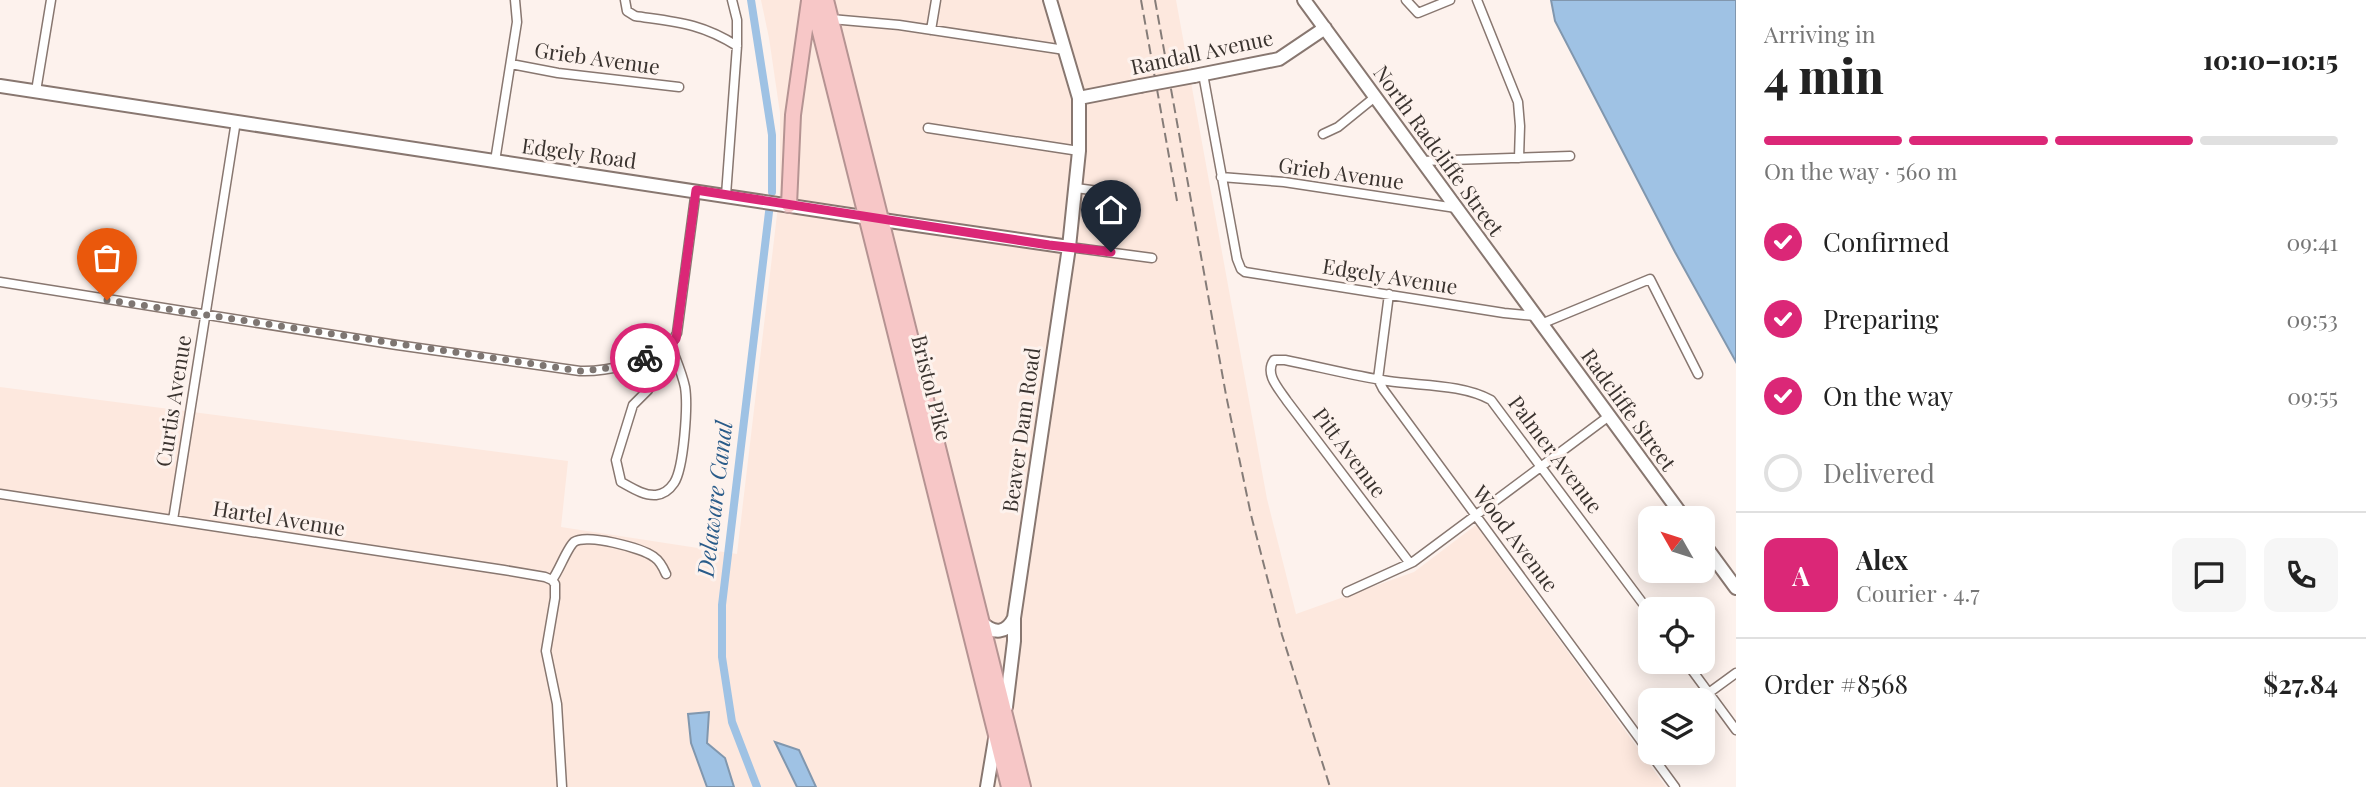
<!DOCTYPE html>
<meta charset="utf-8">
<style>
body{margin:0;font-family:"Playfair Display",serif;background:#f6f6f6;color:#222;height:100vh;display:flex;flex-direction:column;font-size:26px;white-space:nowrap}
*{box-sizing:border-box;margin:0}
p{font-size:23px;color:#767676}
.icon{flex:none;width:38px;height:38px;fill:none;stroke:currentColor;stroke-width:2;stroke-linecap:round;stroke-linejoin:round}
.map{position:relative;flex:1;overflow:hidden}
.sheet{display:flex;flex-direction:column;background:#fff;width:630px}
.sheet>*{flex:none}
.needle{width:46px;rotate:309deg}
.fabs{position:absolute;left:1638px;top:506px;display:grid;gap:14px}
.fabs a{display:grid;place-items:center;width:77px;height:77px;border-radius:14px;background:#fff;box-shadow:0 4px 18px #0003;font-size:35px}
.pin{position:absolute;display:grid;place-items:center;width:60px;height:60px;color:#fff;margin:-72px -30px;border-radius:50% 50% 50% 0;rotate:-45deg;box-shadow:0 0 7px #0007}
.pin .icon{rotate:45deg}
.courier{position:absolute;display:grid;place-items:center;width:70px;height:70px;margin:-35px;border:5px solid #db2777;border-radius:50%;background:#fff;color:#222;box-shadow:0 2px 9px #0007}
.head em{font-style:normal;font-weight:800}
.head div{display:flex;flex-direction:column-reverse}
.head{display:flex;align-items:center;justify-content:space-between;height:119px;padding:0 28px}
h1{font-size:46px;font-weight:800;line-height:52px}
.bar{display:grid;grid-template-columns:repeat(4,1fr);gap:10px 7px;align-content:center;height:84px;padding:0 28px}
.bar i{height:9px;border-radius:5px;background:#e0e0e0}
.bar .on{background:#db2777}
.bar p{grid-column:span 4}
.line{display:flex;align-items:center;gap:18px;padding:0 28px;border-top:2px solid #e0e0e0}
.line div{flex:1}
.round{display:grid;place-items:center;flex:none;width:74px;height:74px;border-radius:14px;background:#f6f6f6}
ol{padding:0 28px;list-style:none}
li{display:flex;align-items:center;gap:21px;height:77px}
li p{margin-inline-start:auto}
li .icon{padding:7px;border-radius:50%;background:#db2777;color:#fff;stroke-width:4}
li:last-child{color:#767676}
li i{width:38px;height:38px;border:4px solid #e0e0e0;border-radius:50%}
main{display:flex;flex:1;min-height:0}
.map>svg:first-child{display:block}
.built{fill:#fde8de}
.water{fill:#9fc2e4;stroke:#8197ae;stroke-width:2}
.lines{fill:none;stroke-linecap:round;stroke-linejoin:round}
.canal{stroke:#9fc2e4;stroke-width:8}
.street-casing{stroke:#887770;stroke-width:11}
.secondary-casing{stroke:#887770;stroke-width:16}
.highway-casing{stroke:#b59392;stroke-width:18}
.street{stroke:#fff;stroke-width:8}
.secondary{stroke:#fff;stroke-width:12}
.highway{stroke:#f7c7c7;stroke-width:14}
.rail{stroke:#857c78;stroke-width:2;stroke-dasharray:10 5;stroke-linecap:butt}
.secondary-bridge-casing{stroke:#887770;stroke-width:16;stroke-linecap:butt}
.secondary-bridge{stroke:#fff;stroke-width:12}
.done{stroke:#7e7672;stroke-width:7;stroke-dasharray:0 12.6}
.route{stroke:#db2777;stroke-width:9}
.labels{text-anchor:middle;stroke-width:6;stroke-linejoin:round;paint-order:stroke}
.street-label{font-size:21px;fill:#3a332f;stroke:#fdf2ed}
.water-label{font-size:23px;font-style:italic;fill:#295b89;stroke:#fdf2ed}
</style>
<main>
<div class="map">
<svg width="1736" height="787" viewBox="0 0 1736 787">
<rect width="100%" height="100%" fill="#fdf2ed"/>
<!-- built -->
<path class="built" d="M761 0H1176L1267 499 1296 614 1414 572 1476 525 1666 787H0V387L568 461 561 527 737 554 780 189V113L769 38Z"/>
<!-- water -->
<path class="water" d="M1551 0H1736V362L1675 252 1555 21Z
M709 712 707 743 725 758 734 787H707L691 743 688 714Z
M775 742 799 750 816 787H797Z"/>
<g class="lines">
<!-- canal -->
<path class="canal" d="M751 0 772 135V192
M757 787 732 722 722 657V605L769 212"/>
<!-- street casing -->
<g class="street-casing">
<path id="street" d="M625 0 627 11 635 16C676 22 701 23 737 46
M1406 0 1418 13 1450 0
M1477 0 1518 102 1520 126 1519 158
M831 19 899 25 1065 50
M931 30 936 0
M511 64 558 73 679 87
M1203 74 1237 259 1241 269 1245 272 1504 313 1535 316
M36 91 51 0
M928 128 1079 151
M1323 134 1338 127 1375 97
M495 161 517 22 515 0
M1422 161 1570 156
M1221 177 1284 182 1456 208
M1076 188 1121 194
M726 195 737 46V20L732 0
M1069 247 1152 258
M0 282 397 345 580 371C603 372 654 362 671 346
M1389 294 1378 379 1383 389 1675 787
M1541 324 1650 279 1698 374
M671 346C676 360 682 373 685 387 688 405 684 468 674 483 670 489 664 494 656 495 644 496 632 488 621 482L616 460 633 405 648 390 677 333 696 190
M0 494 504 570 545 577 552 580
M173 520 236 121
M1409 562 1287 401C1279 389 1264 374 1274 360H1285C1320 367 1354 376 1388 381 1421 386 1462 384 1491 400L1650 613
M552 580 555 584V598L546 651 557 704 562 787
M552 580C559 571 567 548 574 542 586 533 642 548 654 557 660 561 663 567 666 574
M1347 592 1413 562 1609 416
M1686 662 1736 730
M1699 700 1736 673
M1641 741 1650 735"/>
</g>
<!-- secondary casing -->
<g class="secondary-casing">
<path id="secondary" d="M1304 0 1684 518
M1194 76 1279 59 1325 28
M0 86 896 222 1069 247
M1079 98 1140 86
M1703 543 1736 588
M982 623C994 634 1006 634 1014 618
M1006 707 1014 641V618L1069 247 1079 151V98L1050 0
M987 787 995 739"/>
</g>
<!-- highway casing -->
<g class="highway-casing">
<path id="highway" d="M812 0 1009 787
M826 0 1023 787
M789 205 793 115 809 1"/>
</g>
<!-- street -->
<use href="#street" class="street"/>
<!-- secondary -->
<use href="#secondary" class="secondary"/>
<!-- highway -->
<use href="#highway" class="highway"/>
<!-- rail -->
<path class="rail" d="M1141 0 1177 201
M1155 0 1226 395 1251 515 1282 635 1330 787"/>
<!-- secondary-bridge casing -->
<g class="secondary-bridge-casing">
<path id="secondary-bridge" d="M1140 86 1194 76"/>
</g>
<!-- secondary-bridge -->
<use href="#secondary-bridge" class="secondary-bridge"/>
</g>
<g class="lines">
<!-- done -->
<path class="done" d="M107 300 580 371 609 368 645 358"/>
<!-- route -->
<path class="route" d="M645 358 665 351 676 339 696 190 1049 245 1111 252"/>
</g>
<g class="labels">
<!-- street labels -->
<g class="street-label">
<text transform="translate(1202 53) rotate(-12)" y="7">Randall Avenue</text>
<text transform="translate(597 59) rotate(8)" y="7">Grieb Avenue</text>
<text transform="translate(1438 151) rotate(54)" y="7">North Radcliffe Street</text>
<text transform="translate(579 154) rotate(8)" y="7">Edgely Road</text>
<text transform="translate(1341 174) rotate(8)" y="7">Grieb Avenue</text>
<text transform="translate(1390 277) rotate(9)" y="7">Edgely Avenue</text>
<text transform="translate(931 388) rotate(76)" y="7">Bristol Pike</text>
<text transform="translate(174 401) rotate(-81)" y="7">Curtis Avenue</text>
<text transform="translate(1628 410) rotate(54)" y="7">Radcliffe Street</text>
<text transform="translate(1022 430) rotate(-82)" y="7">Beaver Dam Road</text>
<text transform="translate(1349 453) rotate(53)" y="7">Pitt Avenue</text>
<text transform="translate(1555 455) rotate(53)" y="7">Palmer Avenue</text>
<text transform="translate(279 519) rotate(9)" y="7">Hartel Avenue</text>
<text transform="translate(1515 539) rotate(53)" y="7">Wood Avenue</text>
</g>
<!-- water labels -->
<g class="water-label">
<text transform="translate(715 499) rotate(-83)" y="8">Delaware Canal</text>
</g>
</g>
</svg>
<div class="fabs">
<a><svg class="needle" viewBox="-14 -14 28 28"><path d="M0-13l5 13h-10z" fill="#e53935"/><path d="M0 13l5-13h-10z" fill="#767676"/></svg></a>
<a><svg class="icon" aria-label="locate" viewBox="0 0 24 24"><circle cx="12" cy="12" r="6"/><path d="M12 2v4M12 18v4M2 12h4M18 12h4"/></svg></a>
<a><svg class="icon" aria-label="layers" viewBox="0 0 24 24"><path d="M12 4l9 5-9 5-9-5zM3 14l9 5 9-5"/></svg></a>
</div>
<div class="pin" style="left:107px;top:300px;background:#ea580c"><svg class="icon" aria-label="bag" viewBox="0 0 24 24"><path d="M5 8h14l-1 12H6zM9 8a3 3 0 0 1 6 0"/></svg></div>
<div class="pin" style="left:1111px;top:252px;background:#1f2937"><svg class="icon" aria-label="home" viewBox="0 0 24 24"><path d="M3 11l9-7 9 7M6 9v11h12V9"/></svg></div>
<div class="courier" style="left:645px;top:358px"><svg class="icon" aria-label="bike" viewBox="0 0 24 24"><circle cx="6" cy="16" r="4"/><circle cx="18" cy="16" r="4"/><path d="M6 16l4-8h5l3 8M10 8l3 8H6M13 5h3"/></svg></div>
</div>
<section class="sheet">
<div class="head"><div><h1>4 min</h1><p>Arriving in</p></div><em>10:10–10:15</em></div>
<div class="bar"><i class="on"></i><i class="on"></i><i class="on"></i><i></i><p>On the way · 560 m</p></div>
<ol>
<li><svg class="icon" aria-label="check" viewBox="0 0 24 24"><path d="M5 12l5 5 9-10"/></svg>Confirmed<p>09:41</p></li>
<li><svg class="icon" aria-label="check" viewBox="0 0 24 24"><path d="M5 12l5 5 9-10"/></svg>Preparing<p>09:53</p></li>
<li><svg class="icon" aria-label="check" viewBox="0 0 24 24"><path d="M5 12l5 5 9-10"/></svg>On the way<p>09:55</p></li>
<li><i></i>Delivered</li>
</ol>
<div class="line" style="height:126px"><b class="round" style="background:#db2777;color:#fff">A</b><div><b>Alex</b><p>Courier · 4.7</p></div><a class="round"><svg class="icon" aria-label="chat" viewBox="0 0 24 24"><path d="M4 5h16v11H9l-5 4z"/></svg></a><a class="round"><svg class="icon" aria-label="phone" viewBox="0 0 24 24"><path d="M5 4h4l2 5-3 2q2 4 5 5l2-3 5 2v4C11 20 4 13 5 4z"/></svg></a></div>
<div class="line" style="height:91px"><div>Order #8568</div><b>$27.84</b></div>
</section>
</main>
